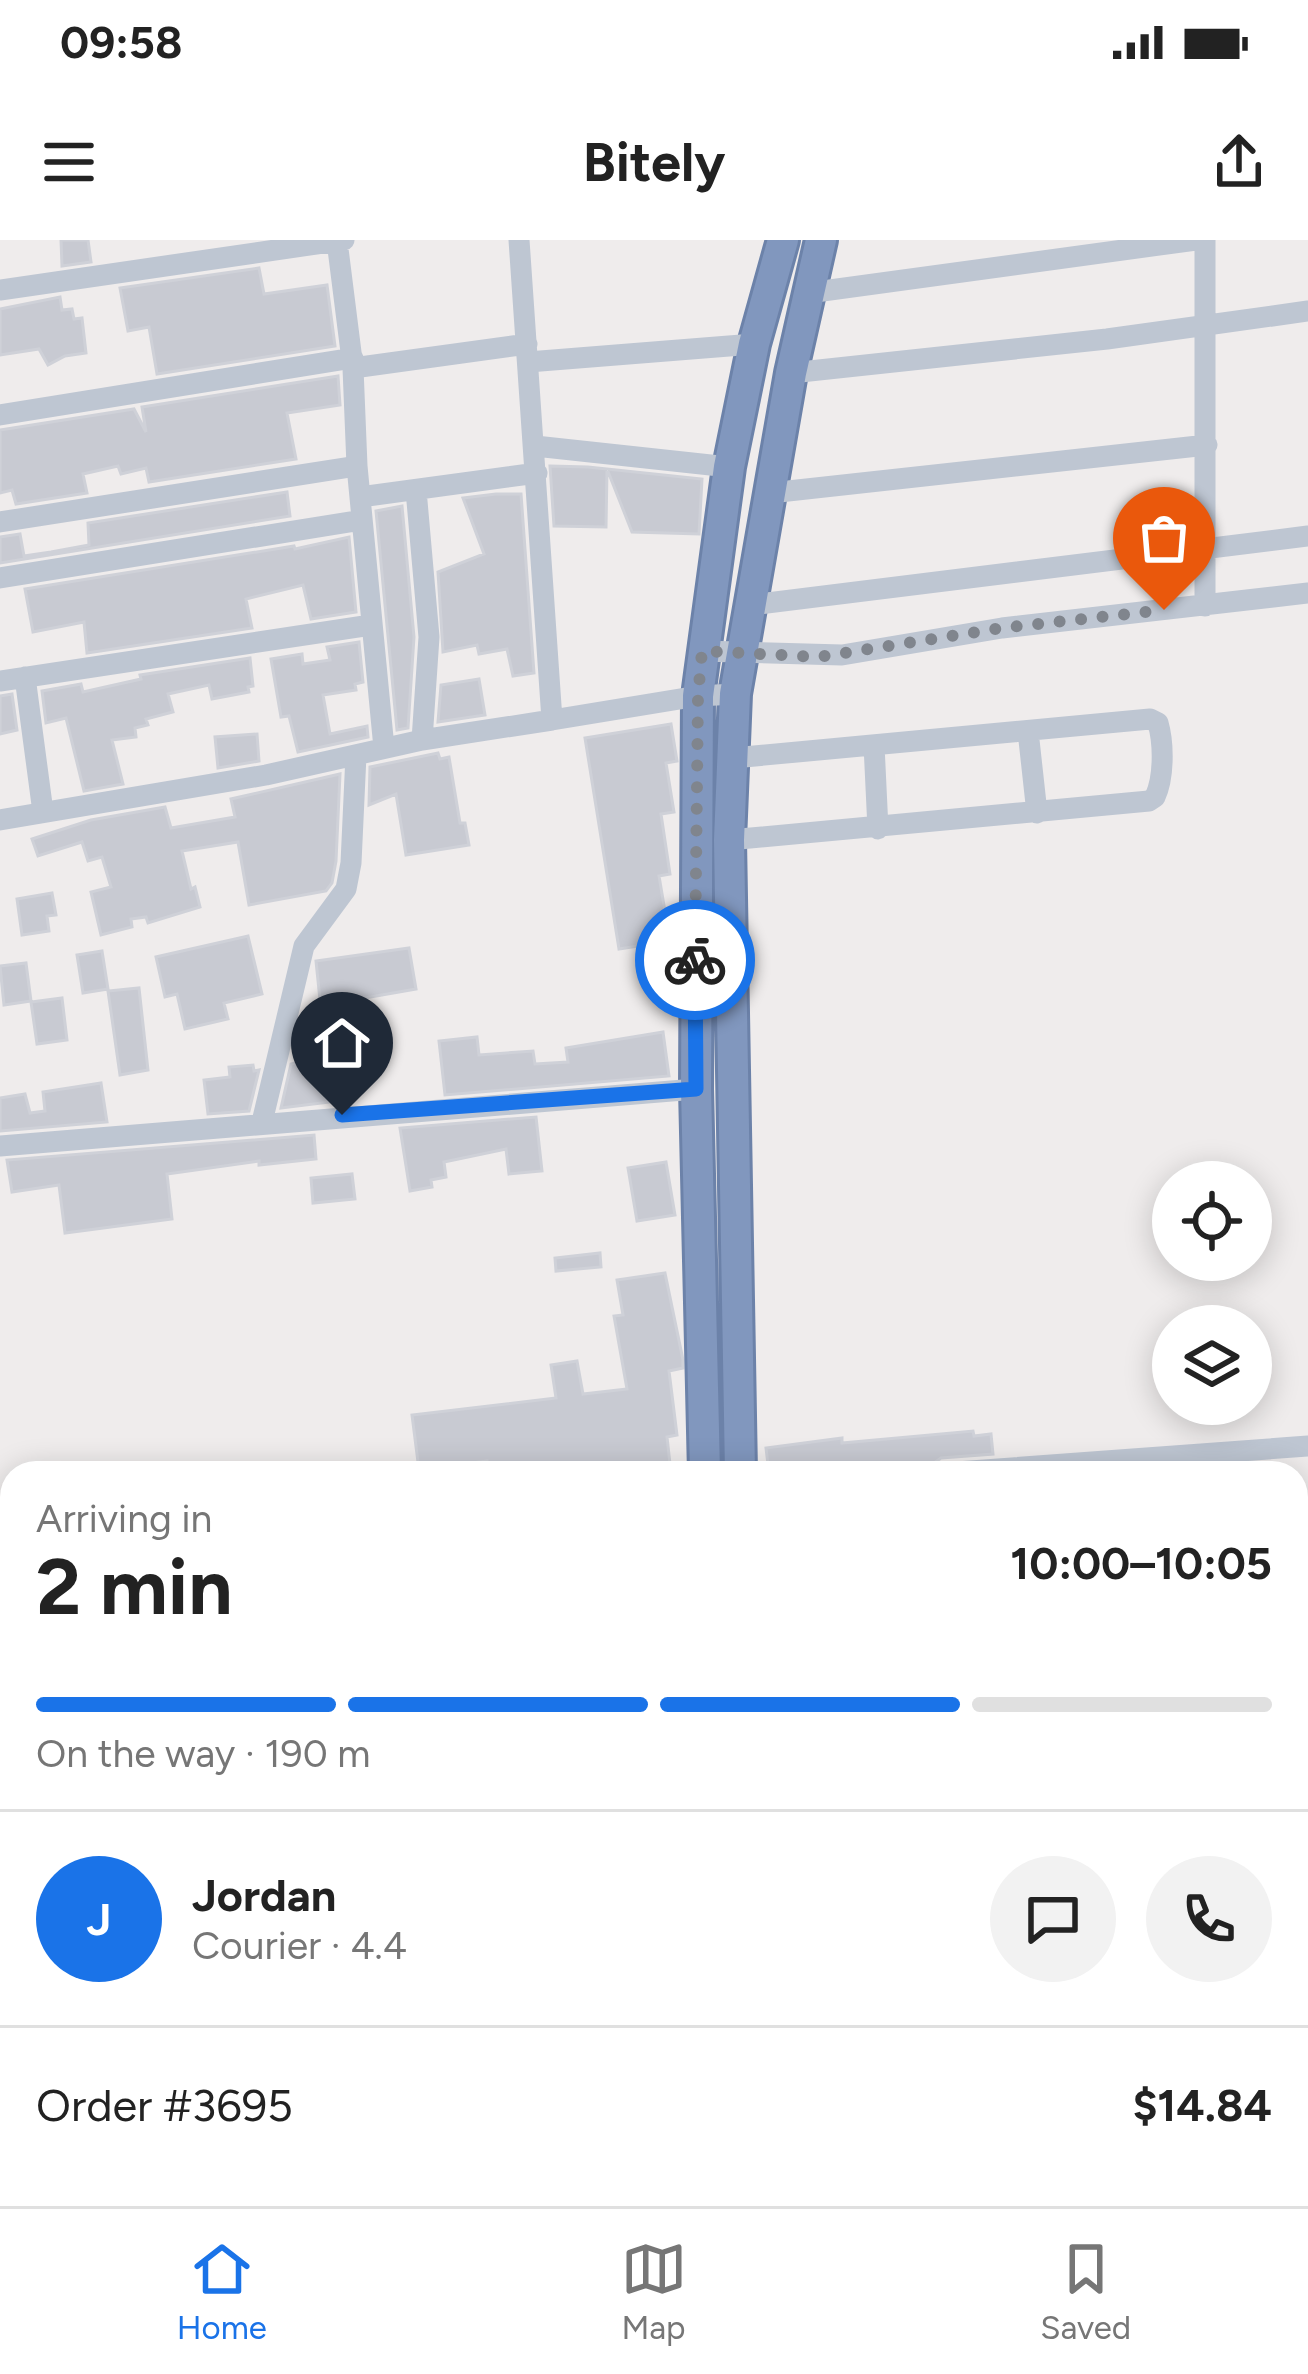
<!DOCTYPE html>
<meta charset="utf-8">
<style>
body{margin:0;font-family:Figtree,sans-serif;background:#f2f2f2;color:#222;height:100vh;display:flex;flex-direction:column;font-size:45px;white-space:nowrap}
*{box-sizing:border-box;margin:0}
p{font-size:39px;color:#767676}
.icon{flex:none;width:66px;height:66px;fill:none;stroke:currentColor;stroke-width:2;stroke-linecap:round;stroke-linejoin:round}
.map{position:relative;flex:1;overflow:hidden}
.sheet{position:absolute;left:0px;top:1221px;width:1308px;height:747px;display:flex;flex-direction:column;background:#fff;border-radius:36px 36px 0 0;box-shadow:0 6px 30px #0003}
.sheet>*{flex:none}
.fabs{position:absolute;left:1152px;top:921px;display:grid;gap:24px}
.fabs a{display:grid;place-items:center;width:120px;height:120px;border-radius:50%;background:#fff;box-shadow:0 6px 30px #0003;font-size:60px}
.pin{position:absolute;display:grid;place-items:center;width:102px;height:102px;color:#fff;margin:-123px -51px;border-radius:50% 50% 50% 0;rotate:-45deg;box-shadow:0 0 12px #0007}
.pin .icon{rotate:45deg}
.courier{position:absolute;display:grid;place-items:center;width:120px;height:120px;margin:-60px;border:9px solid #1a73e8;border-radius:50%;background:#fff;color:#222;box-shadow:0 3px 15px #0007}
.headline em{font-style:normal;font-weight:700}
.headline div{display:flex;flex-direction:column-reverse}
.headline{display:flex;align-items:center;justify-content:space-between;height:204px;padding:0 36px}
h1{font-size:78px;font-weight:700;line-height:90px}
.bar{display:grid;grid-template-columns:repeat(4,1fr);gap:18px 12px;align-content:center;height:144px;padding:0 36px}
.bar i{height:15px;border-radius:9px;background:#e0e0e0}
.bar .selected{background:#1a73e8}
.bar p{grid-column:span 4}
.line{display:flex;align-items:center;gap:30px;padding:0 36px;border-top:3px solid #e0e0e0}
.line div{flex:1}
.round{display:grid;place-items:center;flex:none;width:126px;height:126px;border-radius:63px;background:#f2f2f2}
.status{display:flex;justify-content:space-between;align-items:center;height:84px;padding:0 60px;background:#fff;direction:ltr}
.status svg{height:33px;fill:currentColor}
header{display:flex;justify-content:space-between;align-items:center;height:156px;padding:0 36px;background:#fff;font-size:54px;font-weight:700}
.dock{display:flex;justify-content:space-around;align-items:center;height:168px;border-top:3px solid #e0e0e0;background:#fff;font-size:33px;color:#767676}
.dock a{display:grid;justify-items:center;gap:6px}
.dock .selected{color:#1a73e8}
.map>svg:first-child{display:block}
.building{fill:#c8cad2;stroke:#cfd1d8;stroke-width:3}
.lines{fill:none;stroke-linecap:round;stroke-linejoin:round}
.highway-casing{stroke:#6c82a9;stroke-width:36}
.minor{stroke:#bec6d2;stroke-width:21}
.highway{stroke:#8197be;stroke-width:30}
.done{stroke:#80858d;stroke-width:12;stroke-dasharray:0 21.6}
.route{stroke:#1a73e8;stroke-width:15}
</style>
<div class="status"><b>09:58</b><svg viewBox="0 0 49 12"><path d="M0 12V9h3v3zM5 12V6h3v6zM10 12V3h3v9zM15 12V0h3v12zM26 1h20v11H26zM47 4h2v5h-2z"/></svg></div>
<header><svg class="icon" aria-label="menu" viewBox="0 0 24 24"><path d="M4 6h16M4 12h16M4 18h16"/></svg>Bitely<svg class="icon" aria-label="share" viewBox="0 0 24 24"><path d="M12 15V3M7 8l5-5 5 5M5 13v7h14v-7"/></svg></header>
<div class="map">
<svg width="1308" height="1966" viewBox="0 0 1308 1966">
<rect width="100%" height="100%" fill="#efecec"/>
<!-- building -->
<path class="building" d="M61 0H88L91 22 62 26Z
M259 28 264 54 327 45 335 106 157 134 149 87 128 91 120 48Z
M60 57 62 70 72 69 74 79 82 78 86 113 65 116 48 125 39 109 0 115V69Z
M338 136 340 165 287 173 296 219 149 242 146 228 121 234 118 226 83 234 87 253 16 264 12 250 0 253V190L134 169 146 192 142 167Z
M550 226 588 227 702 239 699 294 632 292 607 229 606 287 554 286Z
M287 252 290 276 0 323V297L20 294 24 316 51 312 89 305 88 283Z
M496 254H521L534 433 513 436 507 409 479 414 477 405 443 412 438 332 484 314 463 258Z
M402 266 414 397 408 488 397 490 376 271Z
M349 297 356 372 311 379 303 345 246 359 252 388 87 413 84 382 33 392 25 349 294 306 295 309Z
M359 402 363 442 355 444 356 450 323 455 330 494 367 486 368 497 298 512 289 476 281 477 271 419 302 414 303 424 330 420 327 407Z
M250 418 253 446 248 447 249 452 212 459 209 445 168 454 173 472 146 479 148 485 135 488 136 497 112 500 123 544 84 551 66 478 46 483 42 451 81 444 83 452 141 439 140 435Z
M479 439 485 475 438 482 441 445Z
M12 454 17 490 0 494V456Z
M671 484 677 521 666 523 674 572 661 574 670 634 659 636 670 701 619 709 585 498Z
M257 494 259 521 218 528 215 497Z
M438 513 440 519 449 517 460 583H465L469 605 406 615 396 554 369 565 370 527Z
M340 534 336 621 332 643 326 651 249 665 238 602 182 611 191 649 195 647 200 667 148 683 146 677 131 679 132 687 101 695 91 652 111 647 102 617 88 621 82 602 38 616 32 599 91 580 165 567 171 588 235 577 231 559Z
M52 653 56 675 47 676 49 691 22 695 17 659Z
M248 696 262 754 224 763 228 779 185 789 177 754 165 757 156 717Z
M409 708 416 749 359 759 363 805 344 806 354 859 281 868 291 824 331 815 327 759 320 760 316 721Z
M102 711 108 749 83 753 77 715Z
M26 723 31 761 4 765 0 726Z
M139 748 148 830 120 835 108 751Z
M62 758 67 800 37 804 31 762Z
M663 792 669 836 445 855 439 801 477 797 479 815 533 811 535 824 568 822 566 808Z
M253 825 254 831 259 830 249 871 208 874 204 840 230 837 229 827Z
M101 843 107 882 0 891V858L25 854 30 873 45 871 43 852Z
M536 877 542 931 509 934 506 909 444 922 446 937 431 940 432 947 410 951 400 888Z
M314 895 316 919 259 925V921L167 934 172 979 65 993 59 945 12 952 7 920Z
M666 922 675 975 637 981 628 928Z
M352 934 355 959 313 963 311 938Z
M600 1013 601 1027 556 1031 555 1018Z
M665 1033 683 1120V1128L669 1131 677 1195 667 1197 671 1233H488L487 1221 419 1230 412 1175 556 1158 551 1125 577 1121 583 1154 627 1149 614 1076 623 1075 617 1040Z
M973 1191 974 1196 991 1194 993 1214 941 1218 930 1226 928 1233H769L766 1208 842 1198V1203Z"/>
<g class="lines">
<!-- highway casing -->
<g class="highway-casing">
<path id="highway" d="M705 1233 696 849 698 456 729 227 754 104 783 0
M740 1233 729 600 735 454 791 133 821 0
M719 1956 720 1966
M757 1956V1966"/>
</g>
<!-- minor -->
<path class="minor" d="M519 0 552 480 698 456 735 454
M337 1 353 128
M0 50 344 0
M808 53 1196 0
M528 122 754 104
M791 133 1107 99 1308 71
M0 175 353 118
M535 206 729 227
M416 250 429 397 422 500
M770 253 1207 205
M360 257 537 233
M0 282 357 226
M0 338 362 280
M751 365 1308 296
M1205 366V0
M702 411 842 415 1002 388 1308 353
M25 437 43 572
M0 441 371 385
M1028 491 1037 573
M874 505 878 589
M384 508 357 226 353 128 527 104
M0 580 266 535 422 500 552 480
M729 600 1149 561 1155 557C1164 538 1164 504 1158 483L1150 479 733 518
M262 882 304 706 346 649 351 623 356 515
M0 906 696 849
M943 1233 1308 1206
M1296 1387H1308
M1296 1712H1308
M1296 1787 1308 1786"/>
<!-- highway -->
<use href="#highway" class="highway"/>
</g>
<g class="lines">
<!-- done -->
<path class="done" d="M695 720 698 456 702 411 819 417 1002 388 1164 370"/>
<!-- route -->
<path class="route" d="M342 875 696 849 695 720"/>
</g>
</svg>
<div class="fabs">
<a><svg class="icon" aria-label="locate" viewBox="0 0 24 24"><circle cx="12" cy="12" r="6"/><path d="M12 2v4M12 18v4M2 12h4M18 12h4"/></svg></a>
<a><svg class="icon" aria-label="layers" viewBox="0 0 24 24"><path d="M12 4l9 5-9 5-9-5zM3 14l9 5 9-5"/></svg></a>
</div>
<div class="pin" style="left:1164px;top:370px;background:#ea580c"><svg class="icon" aria-label="bag" viewBox="0 0 24 24"><path d="M5 8h14l-1 12H6zM9 8a3 3 0 0 1 6 0"/></svg></div>
<div class="pin" style="left:342px;top:875px;background:#1f2937"><svg class="icon" aria-label="home" viewBox="0 0 24 24"><path d="M3 11l9-7 9 7M6 9v11h12V9"/></svg></div>
<div class="courier" style="left:695px;top:720px"><svg class="icon" aria-label="bike" viewBox="0 0 24 24"><circle cx="6" cy="16" r="4"/><circle cx="18" cy="16" r="4"/><path d="M6 16l4-8h5l3 8M10 8l3 8H6M13 5h3"/></svg></div>
<section class="sheet">
<div class="headline"><div><h1>2 min</h1><p>Arriving in</p></div><em>10:00–10:05</em></div>
<div class="bar"><i class="selected"></i><i class="selected"></i><i class="selected"></i><i></i><p>On the way · 190 m</p></div>
<div class="line" style="height:216px"><b class="round" style="background:#1a73e8;color:#fff">J</b><div><b>Jordan</b><p>Courier · 4.4</p></div><a class="round"><svg class="icon" aria-label="chat" viewBox="0 0 24 24"><path d="M4 5h16v11H9l-5 4z"/></svg></a><a class="round"><svg class="icon" aria-label="phone" viewBox="0 0 24 24"><path d="M5 4h4l2 5-3 2q2 4 5 5l2-3 5 2v4C11 20 4 13 5 4z"/></svg></a></div>
<div class="line" style="height:156px"><div>Order #3695</div><b>$14.84</b></div>
</section>
</div>
<nav class="dock">
<a class="selected"><svg class="icon" aria-label="home" viewBox="0 0 24 24"><path d="M3 11l9-7 9 7M6 9v11h12V9"/></svg>Home</a>
<a><svg class="icon" aria-label="map" viewBox="0 0 24 24"><path d="M3 6l6-2 6 2 6-2v14l-6 2-6-2-6 2zM9 4v14M15 6v14"/></svg>Map</a>
<a><svg class="icon" aria-label="saved" viewBox="0 0 24 24"><path d="M7 4h10v16l-5-4-5 4z"/></svg>Saved</a>
</nav>
